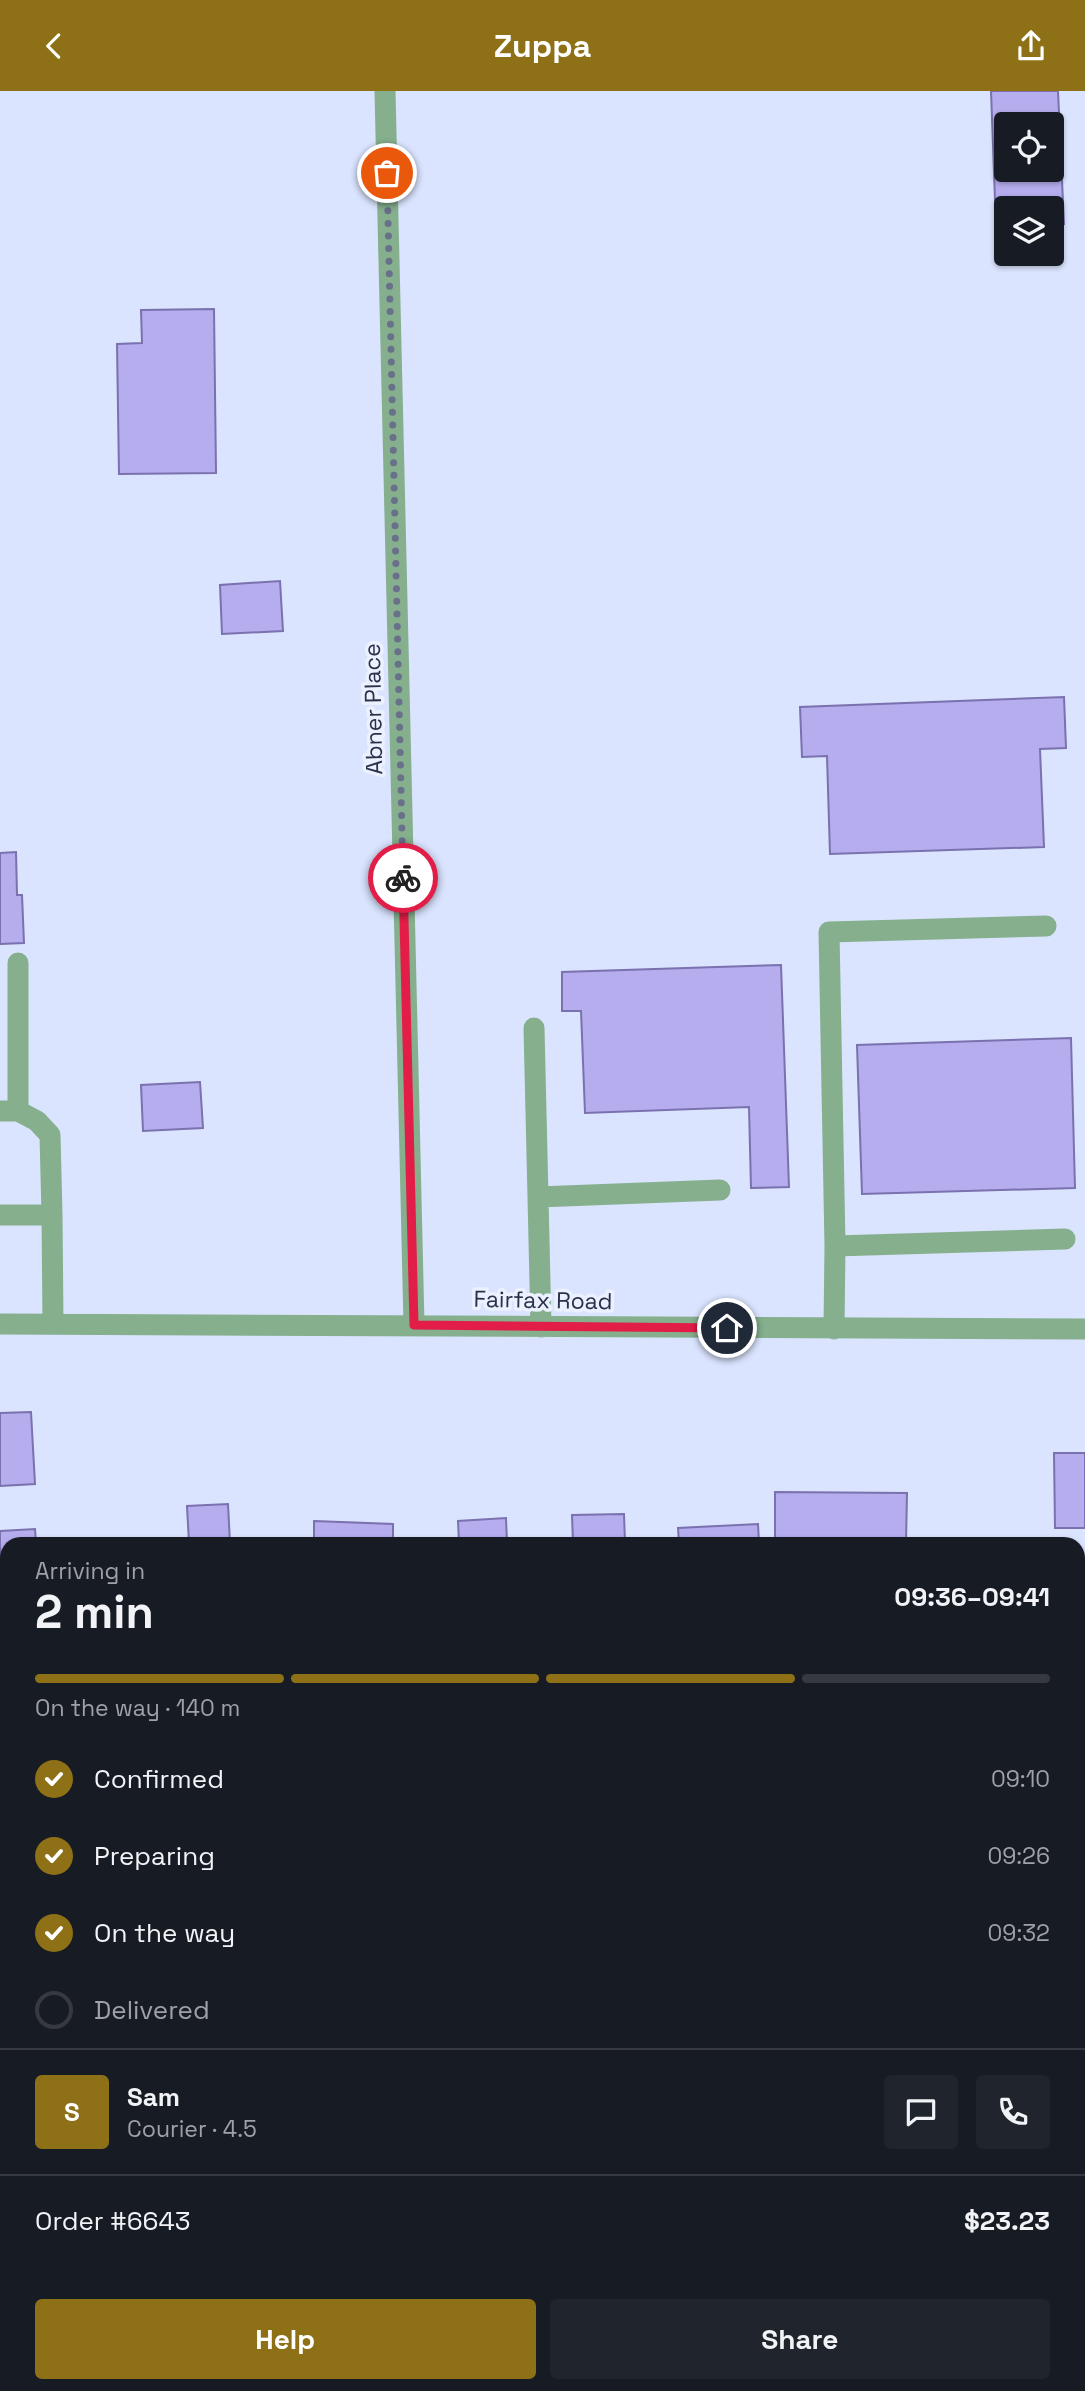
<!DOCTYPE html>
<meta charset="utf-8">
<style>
body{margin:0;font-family:"Space Grotesk",sans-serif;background:#20242c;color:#f1f3f6;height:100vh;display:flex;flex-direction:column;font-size:26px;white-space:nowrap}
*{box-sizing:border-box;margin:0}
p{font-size:23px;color:#9ea1a6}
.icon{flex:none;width:38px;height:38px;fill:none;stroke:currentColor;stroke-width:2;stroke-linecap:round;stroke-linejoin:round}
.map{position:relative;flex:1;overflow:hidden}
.drawer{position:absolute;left:0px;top:1446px;width:1085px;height:856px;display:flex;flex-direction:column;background:#171b24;border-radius:21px 21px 0 0;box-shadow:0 2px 5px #0004}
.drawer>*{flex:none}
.fabs{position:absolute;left:994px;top:21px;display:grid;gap:14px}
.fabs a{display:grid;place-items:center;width:70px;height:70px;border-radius:7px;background:#171b24;box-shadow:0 2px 5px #0004;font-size:35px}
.pin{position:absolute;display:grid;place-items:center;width:60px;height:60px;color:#fff;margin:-30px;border:4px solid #fff;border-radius:50%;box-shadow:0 2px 7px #0007}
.courier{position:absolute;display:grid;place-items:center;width:70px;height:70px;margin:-35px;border:5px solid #e11d48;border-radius:50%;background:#fff;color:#222;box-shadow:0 2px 9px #0007}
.headline em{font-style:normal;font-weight:800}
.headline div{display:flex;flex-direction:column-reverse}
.headline{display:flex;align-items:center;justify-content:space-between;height:119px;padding:0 35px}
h1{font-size:46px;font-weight:800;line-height:52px}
.bar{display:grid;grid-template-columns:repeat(4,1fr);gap:10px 7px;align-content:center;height:84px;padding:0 35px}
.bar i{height:9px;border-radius:5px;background:#363941}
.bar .on{background:#8e7116}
.bar p{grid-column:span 4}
.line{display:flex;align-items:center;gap:18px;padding:0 35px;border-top:2px solid #363941}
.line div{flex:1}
.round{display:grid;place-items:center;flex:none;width:74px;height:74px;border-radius:7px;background:#20242c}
ol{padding:0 35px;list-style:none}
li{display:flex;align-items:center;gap:21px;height:77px}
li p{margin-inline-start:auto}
li .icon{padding:7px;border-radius:50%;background:#8e7116;color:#fff;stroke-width:4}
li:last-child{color:#9ea1a6}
li i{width:38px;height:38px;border:4px solid #363941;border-radius:50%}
.cta{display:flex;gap:14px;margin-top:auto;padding:14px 35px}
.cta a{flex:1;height:80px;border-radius:7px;background:#8e7116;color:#fff;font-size:28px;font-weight:800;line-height:80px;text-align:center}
.cta a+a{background:#20242c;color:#f1f3f6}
header{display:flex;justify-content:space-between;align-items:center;height:91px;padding:0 35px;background:#8e7116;color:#fff;font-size:32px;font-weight:800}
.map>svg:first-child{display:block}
.green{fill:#eb95e4}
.building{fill:#b5adee;stroke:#7a71ae;stroke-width:2;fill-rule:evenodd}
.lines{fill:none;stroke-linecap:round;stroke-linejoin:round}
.minor{stroke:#85af8d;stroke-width:21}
.done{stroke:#68708a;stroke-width:7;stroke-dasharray:0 12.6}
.route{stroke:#e11d48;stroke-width:9}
.labels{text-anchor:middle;stroke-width:7;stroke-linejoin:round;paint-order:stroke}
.street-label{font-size:23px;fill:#2a324b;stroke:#ecf1ff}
</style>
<header><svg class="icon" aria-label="back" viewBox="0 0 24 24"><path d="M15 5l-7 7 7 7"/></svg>Zuppa<svg class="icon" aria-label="share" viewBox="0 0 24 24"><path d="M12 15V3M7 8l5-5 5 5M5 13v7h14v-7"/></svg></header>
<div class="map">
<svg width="1085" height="2300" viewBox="0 0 1085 2300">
<rect width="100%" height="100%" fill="#dae4fe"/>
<!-- green -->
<path class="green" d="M1085 2001V2300H643L644 2294H1078V2004Z"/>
<!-- building -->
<path class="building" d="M991 0H1058L1064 133 1052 134V117H1006V135L996 136ZM1006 33H1052V79H1006Z
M214 218 216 382 119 383 117 253 142 252 141 219Z
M280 490 283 540 222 543 220 494Z
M1064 606 1066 657 1040 658 1044 756 830 763 827 665 802 666 800 616Z
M16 761 17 804H22L24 852 0 853V762Z
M781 874 789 1096 751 1097 749 1016 585 1022 581 920H562V881Z
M1071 947 1075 1097 862 1103 857 954Z
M200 991 203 1037 143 1040 141 994Z
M31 1321 35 1393 0 1395V1322Z
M1054 1362H1085V1437H1055Z
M775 1401 907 1402 906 1452H775Z
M228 1413 230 1452H189L187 1415Z
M624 1423 625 1452H573L572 1424Z
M506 1427 507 1452H459L458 1430Z
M314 1430 393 1433V1452H314Z
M758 1433 759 1452H679L678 1437Z
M35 1438 36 1452H7V1517L0 1518V1440Z
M0 1557H7V1630H2Z
M1078 1565H1085V1646H1078Z
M0 1690H7V1754H0Z
M0 1809H7V1877H0Z
M1085 1841V1917L1078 1920V1844Z
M0 1935 7 1936V2000L0 1999Z
M0 2058 7 2061 6 2139 0 2137Z"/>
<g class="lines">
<!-- minor -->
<path class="minor" d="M385 0 414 1234
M534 937 538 1106
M0 1020H18V872
M18 1020 37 1030 50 1044 52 1124
M0 1124H52L53 1233
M835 1155 1065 1148
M0 1233 1085 1238
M541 1236 538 1106 720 1099
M834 1238 835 1155 829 841 1046 835
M352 2300 353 2294"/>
</g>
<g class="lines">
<!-- done -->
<path class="done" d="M387 82 403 787"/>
<!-- route -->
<path class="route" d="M403 787 414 1234 727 1237"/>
</g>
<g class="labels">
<!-- street labels -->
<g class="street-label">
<text transform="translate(373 618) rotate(-91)" y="8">Abner Place</text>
<text transform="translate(543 1209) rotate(1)" y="8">Fairfax Road</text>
</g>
</g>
</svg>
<div class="fabs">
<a><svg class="icon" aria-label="locate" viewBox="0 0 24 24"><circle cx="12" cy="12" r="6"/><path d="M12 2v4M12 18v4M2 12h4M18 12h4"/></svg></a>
<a><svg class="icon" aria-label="layers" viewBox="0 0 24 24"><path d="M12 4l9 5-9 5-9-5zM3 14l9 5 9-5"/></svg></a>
</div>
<div class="pin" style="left:387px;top:82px;background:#ea580c"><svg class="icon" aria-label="bag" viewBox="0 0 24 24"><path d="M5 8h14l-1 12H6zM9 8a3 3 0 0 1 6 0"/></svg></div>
<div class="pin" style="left:727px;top:1237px;background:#1f2937"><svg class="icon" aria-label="home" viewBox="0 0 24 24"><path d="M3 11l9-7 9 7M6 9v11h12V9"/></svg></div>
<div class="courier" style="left:403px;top:787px"><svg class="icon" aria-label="bike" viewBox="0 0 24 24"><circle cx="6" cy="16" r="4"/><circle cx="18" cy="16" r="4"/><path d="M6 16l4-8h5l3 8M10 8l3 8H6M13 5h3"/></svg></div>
<section class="drawer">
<div class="headline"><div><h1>2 min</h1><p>Arriving in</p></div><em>09:36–09:41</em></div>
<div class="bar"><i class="on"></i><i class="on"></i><i class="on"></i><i></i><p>On the way · 140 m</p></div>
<ol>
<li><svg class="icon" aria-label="check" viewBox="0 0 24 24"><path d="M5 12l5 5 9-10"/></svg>Confirmed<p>09:10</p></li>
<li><svg class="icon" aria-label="check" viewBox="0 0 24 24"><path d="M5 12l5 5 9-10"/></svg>Preparing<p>09:26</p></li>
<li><svg class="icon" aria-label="check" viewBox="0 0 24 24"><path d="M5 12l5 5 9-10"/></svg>On the way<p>09:32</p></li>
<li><i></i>Delivered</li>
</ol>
<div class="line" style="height:126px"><b class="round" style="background:#8e7116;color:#fff">S</b><div><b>Sam</b><p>Courier · 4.5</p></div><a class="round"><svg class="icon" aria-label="chat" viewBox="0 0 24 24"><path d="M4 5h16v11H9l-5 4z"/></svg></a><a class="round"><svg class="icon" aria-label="phone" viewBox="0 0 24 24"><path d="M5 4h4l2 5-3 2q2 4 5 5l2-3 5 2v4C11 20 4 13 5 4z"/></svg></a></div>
<div class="line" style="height:91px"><div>Order #6643</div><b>$23.23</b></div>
<div class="cta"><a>Help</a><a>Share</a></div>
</section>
</div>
